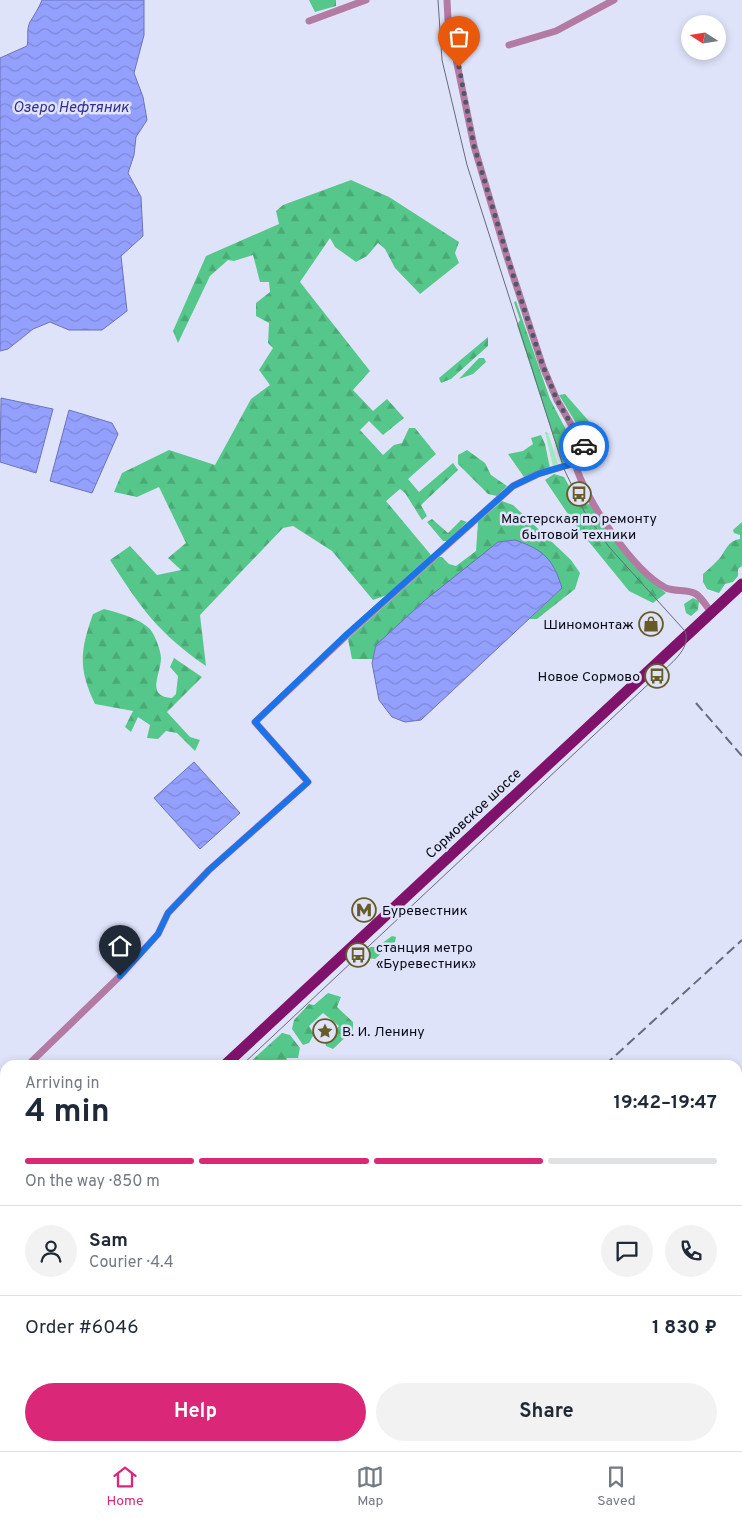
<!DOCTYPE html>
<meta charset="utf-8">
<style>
body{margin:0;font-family:Overpass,sans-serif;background:#f2f2f3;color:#1f2937;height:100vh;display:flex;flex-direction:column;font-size:19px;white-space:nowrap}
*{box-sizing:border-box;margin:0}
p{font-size:16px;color:#747a83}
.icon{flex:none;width:28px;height:28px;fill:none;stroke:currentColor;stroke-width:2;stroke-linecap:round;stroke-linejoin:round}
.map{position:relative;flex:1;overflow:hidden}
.sheet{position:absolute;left:0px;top:1060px;width:742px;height:391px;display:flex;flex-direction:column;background:#fff;border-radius:15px 15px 0 0;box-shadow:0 2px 8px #0003}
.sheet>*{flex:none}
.needle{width:32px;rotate:282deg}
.controls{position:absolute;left:681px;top:15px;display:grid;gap:10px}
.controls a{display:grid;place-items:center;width:45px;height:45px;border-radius:50%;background:#fff;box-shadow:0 2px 8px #0003;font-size:25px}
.pin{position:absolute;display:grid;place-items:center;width:42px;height:42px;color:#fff;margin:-51px -21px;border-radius:50% 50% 50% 0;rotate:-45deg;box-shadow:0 0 5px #0007}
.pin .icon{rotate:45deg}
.courier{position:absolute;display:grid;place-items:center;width:50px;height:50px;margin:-25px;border:4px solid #1a73e8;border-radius:50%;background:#fff;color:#222;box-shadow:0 1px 6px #0007}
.head em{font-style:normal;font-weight:700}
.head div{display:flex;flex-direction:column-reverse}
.head{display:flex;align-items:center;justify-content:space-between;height:85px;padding:0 25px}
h1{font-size:32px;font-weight:700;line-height:38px}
.bar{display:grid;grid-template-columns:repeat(4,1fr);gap:8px 5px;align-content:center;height:60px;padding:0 25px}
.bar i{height:6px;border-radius:4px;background:#e0e1e3}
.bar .selected{background:#db2777}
.bar p{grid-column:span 4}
.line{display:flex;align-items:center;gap:12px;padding:0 25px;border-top:1px solid #e0e1e3}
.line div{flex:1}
.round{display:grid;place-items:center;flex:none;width:52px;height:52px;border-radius:26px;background:#f2f2f3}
.button{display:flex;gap:10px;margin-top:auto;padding:10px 25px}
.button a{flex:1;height:58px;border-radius:30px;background:#db2777;color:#fff;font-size:20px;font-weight:700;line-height:58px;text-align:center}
.button a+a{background:#f2f2f3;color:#1f2937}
.dock{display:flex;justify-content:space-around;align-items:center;height:70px;border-top:1px solid #e0e1e3;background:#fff;font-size:14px;color:#747a83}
.dock a{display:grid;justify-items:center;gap:2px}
.dock .selected{color:#db2777}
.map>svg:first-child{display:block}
.grass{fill:url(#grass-tufts)}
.forest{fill:url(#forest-firs)}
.park{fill:url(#park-dots)}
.water{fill:url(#water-waves);stroke:#6a73b8}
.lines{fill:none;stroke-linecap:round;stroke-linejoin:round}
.street{stroke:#b37ba3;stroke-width:7}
.secondary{stroke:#964583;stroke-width:10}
.primary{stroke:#7f136b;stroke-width:11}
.tram{stroke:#676a7a;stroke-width:1}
.rail{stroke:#676a7a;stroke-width:2;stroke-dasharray:10 5;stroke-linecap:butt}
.done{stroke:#545665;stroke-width:5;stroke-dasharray:0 9}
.route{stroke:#1a73e8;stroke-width:6}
.labels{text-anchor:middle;stroke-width:5;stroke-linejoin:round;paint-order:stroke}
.poi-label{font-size:14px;fill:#090a16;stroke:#dfe3f9;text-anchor:start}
.street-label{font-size:14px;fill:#090a16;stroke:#dfe3f9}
.water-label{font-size:15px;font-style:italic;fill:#322c96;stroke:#dfe3f9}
</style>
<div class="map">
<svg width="742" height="1451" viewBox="0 0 742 1451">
<defs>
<pattern id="grass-tufts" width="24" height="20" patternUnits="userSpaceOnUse" patternTransform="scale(1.25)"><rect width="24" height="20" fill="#9fe9bc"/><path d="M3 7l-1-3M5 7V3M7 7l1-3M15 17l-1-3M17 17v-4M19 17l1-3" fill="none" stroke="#88c6a1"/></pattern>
<pattern id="forest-firs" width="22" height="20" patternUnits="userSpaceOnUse" patternTransform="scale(1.25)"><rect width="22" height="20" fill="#56c78a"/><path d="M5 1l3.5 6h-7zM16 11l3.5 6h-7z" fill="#4aaa76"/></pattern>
<pattern id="park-dots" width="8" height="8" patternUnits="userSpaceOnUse" patternTransform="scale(1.25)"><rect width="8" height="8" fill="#9fe9bc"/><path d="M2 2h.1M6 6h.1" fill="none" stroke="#88c6a1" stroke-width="1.8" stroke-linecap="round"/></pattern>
<pattern id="water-waves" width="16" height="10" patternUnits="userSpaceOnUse" patternTransform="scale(1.25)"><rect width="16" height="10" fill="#94a0fe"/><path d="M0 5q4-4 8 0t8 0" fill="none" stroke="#7e88d9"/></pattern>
</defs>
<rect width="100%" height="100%" fill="#dfe3f9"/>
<!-- grass -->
<path class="grass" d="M545 432 548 433 558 464 553 467Z"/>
<!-- forest -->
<path class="forest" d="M309 0H336V6L315 12Z
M351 180 389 197 459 242 455 253 459 263 420 294 395 268 385 249 378 243 367 256 356 262 335 247 330 238 300 282 370 371 353 390 373 411 387 399 404 418 383 435 369 421 360 430 383 455 394 445 402 443 409 428H415L436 454 408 479 419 492 453 463 458 470 421 505 427 516 422 520 405 493 400 489 386 501 431 555 387 595 373 600 332 551 293 526 283 528 200 615 206 666C158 633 141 608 110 560L130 546 157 575 181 570 168 558 186 543 159 487 137 497 114 492 122 473 169 450 215 465 251 399 270 385 259 370 273 348 268 343 269 323 256 316V303L270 292 269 282H260L253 255 234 261 228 260 210 276 178 343 173 331 206 256 279 224 276 211 283 205Z
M516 301 550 399 575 447V457L572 461 562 463 517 325 520 320 514 302Z
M488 337V346L451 379 441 383 439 378Z
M479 358H484L486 362 473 374 459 379Z
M565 394 595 428 591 434 582 433 559 395Z
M541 435 545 444 550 468 524 477 508 454 523 451 533 444 531 438Z
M467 450 485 463 491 475 507 486 497 496 488 494 458 464V455Z
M554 474 564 477 580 505 590 504 649 579 666 593 653 603 629 591 576 526 545 480Z
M502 501 513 505 571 560 580 573 575 589 537 619H529L562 588 376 645 373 659H352L348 639 439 557H442L449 564 456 566 476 551 478 522Z
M432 519 448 533 461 520 467 522 448 541H443L427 522Z
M742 522V566L738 569V576L733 582 725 584 719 593 707 589 703 582V574C709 569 714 564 719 559 726 551 727 541 740 539V535L734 533 733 530Z
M693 598 699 601 698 610 691 616 686 613 684 604Z
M104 609C119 613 139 618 150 629 155 635 161 651 161 658 161 674 145 697 172 698L176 694 178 676 170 667 174 658 202 677 167 712 190 737 200 740 195 751 177 733 166 731 158 739 147 738 150 725 138 717 131 732 125 727 133 711 95 704C78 668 80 651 93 614Z
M392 936 396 937 395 942 375 959 368 958 366 954 370 947H377Z
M328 993 341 997 337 1007 353 1022V1030L333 1049 326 1046 324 1037 330 1030 335 1031 339 1026 323 1013 309 1026 314 1034 309 1043 303 1045 292 1029 294 1020 309 1004 314 1005Z
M282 1033 290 1035 300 1048 298 1058H287L285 1065H247Z"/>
<!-- park -->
<path class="park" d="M0 1341 5 1343V1409L0 1407Z"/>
<!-- water -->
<path class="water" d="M42 0H144V35L134 73 143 97 147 120 136 137 134 155 128 173 141 197 143 236 121 256 127 311 102 330H69L50 322 33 329 8 349 0 351V58L27 46C29 38 26 30 30 22 34 15 39 8 42 0Z
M1 398 53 409 36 473 0 462Z
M69 410 112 423 118 434 92 493 50 481Z
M515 540C544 550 553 559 562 588L421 720 405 722 392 717 379 700 372 663 376 645 424 601 498 542Z
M194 762 240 813 200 849 154 798Z"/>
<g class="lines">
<!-- street -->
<path class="street" d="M309 21 366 0
M509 45 556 31 614 0
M575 463C584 498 633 571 666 588 675 592 688 589 696 594 702 598 707 607 711 612
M28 1065 120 976 158 934 168 913 209 870 308 782 255 722 347 635 513 486 538 474 575 463 587 452 557 400 543 367 507 257 474 146 448 20 447 0
M0 1109 5 1101
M64 1451 66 1446"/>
<!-- secondary -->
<path class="secondary" d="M0 1336 5 1338
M239 1446 249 1451"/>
<!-- primary -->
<path class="primary" d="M225 1065 742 584
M0 1278 5 1273"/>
<!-- tram -->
<path class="tram" d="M242 1065 657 676C669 665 692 649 685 631L609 547 584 511 564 469 467 165 442 60 438 0
M0 1293 5 1288"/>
<!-- rail -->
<path class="rail" d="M696 703 742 756
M605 1065 742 940
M620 1065 622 1063
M738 1191 742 1187
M512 1446H568
M669 1451 676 1446"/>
</g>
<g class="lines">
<!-- done -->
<path class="done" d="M459 67 474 146 513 275 543 366 557 400 584 446"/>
<!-- route -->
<path class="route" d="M120 976 158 934 168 913 209 870 308 782 255 722 347 634 513 486 538 474 575 463 588 452 584 446"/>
</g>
<!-- icons -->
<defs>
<g id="bus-ring" transform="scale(1.25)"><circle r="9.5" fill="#dfe3f9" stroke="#675c29" stroke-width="1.5"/><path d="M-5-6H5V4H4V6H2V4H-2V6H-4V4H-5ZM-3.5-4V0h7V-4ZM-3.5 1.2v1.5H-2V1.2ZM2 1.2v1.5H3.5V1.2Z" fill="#675c29"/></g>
<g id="shop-ring" transform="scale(1.25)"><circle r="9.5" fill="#dfe3f9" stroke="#675c29" stroke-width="1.5"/><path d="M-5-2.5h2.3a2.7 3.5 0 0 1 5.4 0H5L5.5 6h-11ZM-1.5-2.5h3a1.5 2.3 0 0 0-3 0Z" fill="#675c29"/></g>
<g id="metro-ring" transform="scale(1.25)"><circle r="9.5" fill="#dfe3f9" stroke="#675c29" stroke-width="1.5"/><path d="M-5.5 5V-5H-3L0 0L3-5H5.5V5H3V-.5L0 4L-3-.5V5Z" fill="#675c29"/></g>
<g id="sight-ring" transform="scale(1.25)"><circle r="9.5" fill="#dfe3f9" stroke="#675c29" stroke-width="1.5"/><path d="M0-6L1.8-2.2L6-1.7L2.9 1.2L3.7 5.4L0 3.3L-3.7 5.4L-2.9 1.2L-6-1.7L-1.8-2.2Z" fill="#675c29"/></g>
</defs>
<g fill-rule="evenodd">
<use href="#bus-ring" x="579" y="494"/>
<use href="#shop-ring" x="651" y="624"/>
<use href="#bus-ring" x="657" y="676"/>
<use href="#metro-ring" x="364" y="910"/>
<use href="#bus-ring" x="358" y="955"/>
<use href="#sight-ring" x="325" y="1031"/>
</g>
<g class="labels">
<!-- poi labels -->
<g class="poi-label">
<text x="579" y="523" text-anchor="middle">Мастерская по ремонту<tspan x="579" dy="16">бытовой техники</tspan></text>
<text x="634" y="629" text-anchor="end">Шиномонтаж</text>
<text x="640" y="681" text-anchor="end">Новое Сормово</text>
<text x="382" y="915">Буревестник</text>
<text x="376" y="952">станция метро<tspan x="376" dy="16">«Буревестник»</tspan></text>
<text x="342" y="1036">В. И. Ленину</text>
</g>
<!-- street labels -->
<g class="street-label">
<text transform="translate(473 813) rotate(-43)" y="5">Сормовское шоссе</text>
</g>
<!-- water labels -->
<g class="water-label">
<text x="71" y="112">Озеро Нефтяник</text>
</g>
</g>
</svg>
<div class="controls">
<a><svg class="needle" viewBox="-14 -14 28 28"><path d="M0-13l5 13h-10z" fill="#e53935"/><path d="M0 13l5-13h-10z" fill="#747a83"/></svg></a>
</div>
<div class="pin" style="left:459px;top:67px;background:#ea580c"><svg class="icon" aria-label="bag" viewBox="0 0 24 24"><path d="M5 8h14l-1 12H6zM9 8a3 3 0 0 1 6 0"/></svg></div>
<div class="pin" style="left:120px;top:976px;background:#1f2937"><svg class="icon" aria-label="home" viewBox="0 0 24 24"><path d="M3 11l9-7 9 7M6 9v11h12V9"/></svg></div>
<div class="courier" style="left:584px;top:446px"><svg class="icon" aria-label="car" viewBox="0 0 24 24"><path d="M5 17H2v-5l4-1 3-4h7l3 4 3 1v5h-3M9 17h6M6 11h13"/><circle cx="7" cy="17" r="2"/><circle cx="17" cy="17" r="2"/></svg></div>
<section class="sheet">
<div class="head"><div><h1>4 min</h1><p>Arriving in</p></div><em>19:42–19:47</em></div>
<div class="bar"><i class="selected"></i><i class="selected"></i><i class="selected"></i><i></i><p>On the way · 850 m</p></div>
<div class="line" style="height:90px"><a class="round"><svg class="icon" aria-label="person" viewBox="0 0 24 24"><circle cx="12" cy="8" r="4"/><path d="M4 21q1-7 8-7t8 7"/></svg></a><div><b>Sam</b><p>Courier · 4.4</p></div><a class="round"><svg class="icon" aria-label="chat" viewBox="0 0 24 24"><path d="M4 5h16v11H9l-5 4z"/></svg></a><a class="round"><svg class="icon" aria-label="phone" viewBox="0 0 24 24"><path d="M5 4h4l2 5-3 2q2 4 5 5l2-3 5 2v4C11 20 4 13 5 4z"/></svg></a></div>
<div class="line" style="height:65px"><div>Order #6046</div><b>1 830 ₽</b></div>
<div class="button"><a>Help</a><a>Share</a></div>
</section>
</div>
<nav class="dock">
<a class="selected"><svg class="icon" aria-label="home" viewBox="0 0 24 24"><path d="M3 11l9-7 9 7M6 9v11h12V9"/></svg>Home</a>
<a><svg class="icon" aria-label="map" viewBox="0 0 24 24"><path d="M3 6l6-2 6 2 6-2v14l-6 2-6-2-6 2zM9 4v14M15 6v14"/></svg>Map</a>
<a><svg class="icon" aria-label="saved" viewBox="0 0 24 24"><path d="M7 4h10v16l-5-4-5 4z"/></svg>Saved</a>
</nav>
